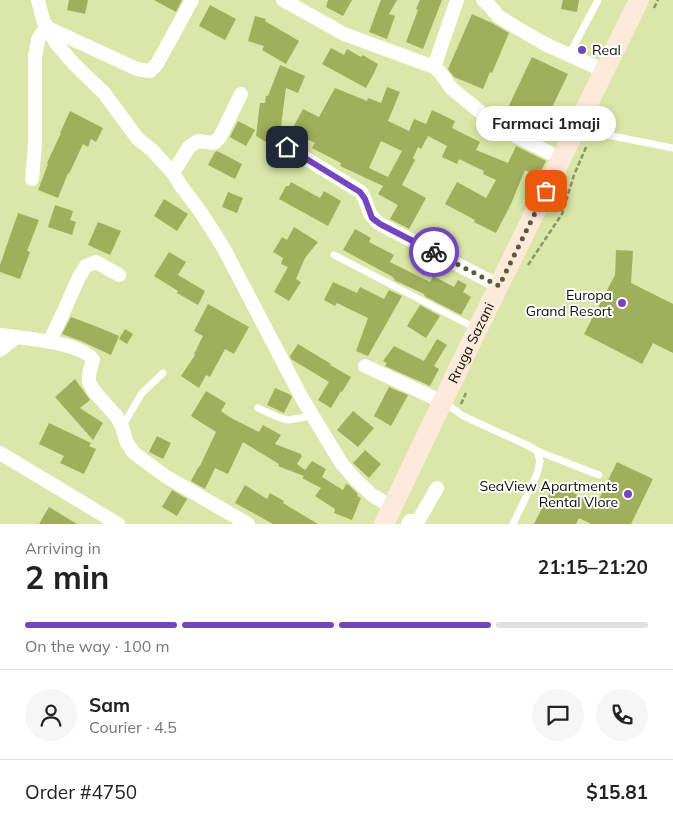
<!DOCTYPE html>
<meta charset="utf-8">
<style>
body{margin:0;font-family:Mulish,sans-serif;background:#f6f6f6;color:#222;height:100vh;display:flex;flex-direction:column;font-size:19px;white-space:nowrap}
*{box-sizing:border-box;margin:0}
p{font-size:16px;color:#767676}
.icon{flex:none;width:28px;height:28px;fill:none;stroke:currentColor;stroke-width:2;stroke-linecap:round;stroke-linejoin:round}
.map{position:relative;height:524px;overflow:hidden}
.sheet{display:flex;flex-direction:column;background:#fff;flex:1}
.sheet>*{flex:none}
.pin{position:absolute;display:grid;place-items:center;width:42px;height:42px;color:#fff;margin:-21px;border-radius:10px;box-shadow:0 2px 8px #0006}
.courier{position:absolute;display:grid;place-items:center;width:50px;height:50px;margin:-25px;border:4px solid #7446be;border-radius:50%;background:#fff;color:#222;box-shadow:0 1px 6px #0007}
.bubble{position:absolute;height:35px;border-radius:18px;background:#fff;box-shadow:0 2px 8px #0003;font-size:16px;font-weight:700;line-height:35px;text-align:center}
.headline em{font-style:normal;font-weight:700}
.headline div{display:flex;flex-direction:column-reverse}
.headline{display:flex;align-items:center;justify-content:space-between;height:85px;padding:0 25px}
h1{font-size:32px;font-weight:700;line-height:38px}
.bar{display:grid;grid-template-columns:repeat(4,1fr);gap:8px 5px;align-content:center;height:60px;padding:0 25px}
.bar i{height:6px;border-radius:4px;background:#e0e0e0}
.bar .selected{background:#7446be}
.bar p{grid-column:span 4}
.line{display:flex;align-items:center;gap:12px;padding:0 25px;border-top:1px solid #e0e0e0}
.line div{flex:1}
.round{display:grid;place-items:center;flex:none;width:52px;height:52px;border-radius:26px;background:#f6f6f6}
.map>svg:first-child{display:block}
.building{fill:#a0af5b;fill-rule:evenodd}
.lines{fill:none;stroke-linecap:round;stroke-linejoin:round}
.path{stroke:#8b9467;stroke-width:2.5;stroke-dasharray:5 2.5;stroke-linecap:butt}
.lane{stroke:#fff;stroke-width:7}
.street{stroke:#fff;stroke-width:14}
.secondary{stroke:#feeadb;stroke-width:20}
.done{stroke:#555b3b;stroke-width:5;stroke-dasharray:0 9}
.route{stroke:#7446be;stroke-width:6}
.poi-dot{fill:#7446be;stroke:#fff;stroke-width:2}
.labels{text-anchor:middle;stroke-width:4;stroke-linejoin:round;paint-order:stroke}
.poi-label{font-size:14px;fill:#0d1000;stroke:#fff;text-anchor:end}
.street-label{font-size:14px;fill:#0d1000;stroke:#fff}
</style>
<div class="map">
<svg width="673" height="524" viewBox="0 0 673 524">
<rect width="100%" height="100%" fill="#dae7a8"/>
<!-- building -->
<path class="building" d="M69 0H88L85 14 67 10Z
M154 0H182L176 12Z
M328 0H352L343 16 326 7Z
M381 0H397L389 14 395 16 387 39 369 32Z
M420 0H442L423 49 406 42 418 10 416 9Z
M563 0H579L577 12 561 9Z
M210 5 236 19 225 40 199 26Z
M472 14 492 23 509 33 492 73 490 72 483 89 454 77 448 69Z
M255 16 266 19 265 21 299 41 286 64 262 50 264 46 248 41Z
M331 48 344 55 347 49 361 57 363 55 378 64 374 73 366 88 322 64Z
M532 57 568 74 538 137 510 123 503 118Z
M280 65 305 76 298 93 286 88 278 149 256 136 260 103H265L266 96H268Z
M387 87 400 92 388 121 409 131 414 119 426 124 432 110 455 121 452 128 480 142 476 150 508 163 516 146 546 161 538 177 525 170 511 204 496 233 474 222 475 220 445 204 457 182 486 198 496 180 483 174 484 171 459 159 457 164 442 157 447 146 428 136 421 149 418 147 413 158 415 160 402 185 426 198 409 229 390 219 398 205 378 194 383 186 340 166 341 163 312 148 315 143 291 131 303 109 319 117 335 88 367 101 368 98 381 103ZM381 141 402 151 388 177 369 168Z
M70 111 103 128 96 142 91 139 88 147 83 144 69 174 68 173 58 198 38 190 48 164 47 163 61 133H60Z
M238 121 255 130 246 146 230 137Z
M217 151 242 164 235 179 208 165 215 152Z
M291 182 320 198 324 191 341 201 328 226 279 199 286 186H289Z
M228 192 243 198 237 213 222 207Z
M164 199 188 214 177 231 154 216Z
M55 205 73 211 70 220 76 222 72 235 48 227Z
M18 213 39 220 27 251 30 252 20 279 0 272V265Z
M98 222 121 231 110 255 88 245Z
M294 227 318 242 305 258 296 279 301 282 289 301 274 292 288 267 281 264 283 258 273 252 282 237 287 240Z
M355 229 371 238 369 242 394 255 390 262 430 282 433 276 454 287 458 280 467 285 463 292 471 297 461 315 426 297 424 295V294L394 280 395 279 393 278V277L343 250Z
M616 250 633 251 631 283 673 304V353L653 343 642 364 584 334 615 275Z
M169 252 186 262 178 275 205 291 198 305 177 293 178 291 154 276Z
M333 282 357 293 360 287 384 299 389 290 402 296 368 356 356 351 368 318 337 303 335 306 324 300Z
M208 304 249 327 234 354 225 349 210 377 206 375 199 388 181 376 195 355 194 354 203 336 194 331Z
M420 305 440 316 426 338 407 326Z
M71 317 103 329 119 336 111 355 81 341 62 334Z
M125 329 133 334 127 344 119 339Z
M437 339 447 345 434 366 439 369 430 386 385 366 387 363 383 361 394 346 424 361Z
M298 344 331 364 330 365 351 377 342 392 341 391 331 408 318 400 329 382 291 359 290 356Z
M75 379 90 400 80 408 103 423 93 440 55 397Z
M389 387 408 395 391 426 374 416Z
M275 388 291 395 292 397 284 413 267 405Z
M206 391 226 403 221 411 231 418 259 432 263 425 281 435 275 444 301 454V455L302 456 297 464 305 470 312 461 326 469 322 477 343 490 346 484 349 485 358 494 357 496 361 498 352 520 334 513 335 509 315 496 321 488 302 478 304 476 278 466 279 464 243 442 228 474 215 468 205 489 191 481 199 466H200L216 432 191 416Z
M353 411 374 428 358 447 337 430Z
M49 423 91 443 89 446 96 449 84 474 60 463 64 456 39 444Z
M157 436 171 443 163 459 149 452Z
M365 450 381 464 369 478 353 463Z
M617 462 653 479 631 524H591L579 518 576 524H534L555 483 596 505Z
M245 485 267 499 270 493 284 501 283 503 318 524H273L235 503Z
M172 490 187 499 177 516 162 507Z
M49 507 77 524H39Z"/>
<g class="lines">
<!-- path -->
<path class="path" d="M654 8 658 0
M528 265 562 214 574 175 587 145
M461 404 466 393"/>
<!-- lane -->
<path class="lane" d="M569 55 598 0
M577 132 612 136 673 148
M334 255 475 328
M444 402 463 416 529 446 537 451 540 461 537 474 513 524
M258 408 280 418 288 420 312 416
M122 427 142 393 163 373
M537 451 599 475"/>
<!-- street -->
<path class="street" d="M38 0 43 20 56 43 74 64 104 93 138 139 152 150 173 173 181 186 200 211 223 247 303 400 342 464 356 480 372 495 392 507
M283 0 344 34 434 67 440 72 451 88 489 119 506 131 562 159
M483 0 489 5 498 16 519 29 547 45 605 71
M434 67 457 0
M287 147 361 192C370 206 365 213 380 224L499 286
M173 173 189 147 198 141 214 143 220 137 241 94
M32 179 35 145V56L38 40 46 27 137 69 150 71 157 64 192 0
M0 335C21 338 82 342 93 360L89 374V382L94 391 117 417 122 427 127 443 134 453 165 476 248 524
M49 342 63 313 79 277 86 266 96 262 119 275
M0 350 17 337
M365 366 443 402
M0 453 118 524
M408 524 410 521H418L437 488"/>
<!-- secondary -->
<path class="secondary" id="s1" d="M384 524 477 330 639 0"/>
</g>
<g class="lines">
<!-- done -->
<path class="done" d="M434 252 499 286 546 191"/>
<!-- route -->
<path class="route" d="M287 147 360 192 365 199 372 218 380 224 434 252"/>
</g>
<!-- markers -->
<g class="poi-dot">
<circle cx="582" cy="50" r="5"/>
<circle cx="622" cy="303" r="5"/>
<circle cx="628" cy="494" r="5"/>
</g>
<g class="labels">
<!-- poi labels -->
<g class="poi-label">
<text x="592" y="55" text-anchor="start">Real</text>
<text x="612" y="300">Europa<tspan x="612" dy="16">Grand Resort</tspan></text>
<text x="618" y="491">SeaView Apartments<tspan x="618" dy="16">Rental Vlore</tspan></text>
</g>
<!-- street labels -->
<g class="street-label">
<text dy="5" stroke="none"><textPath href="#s1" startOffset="201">Rruga Sazani</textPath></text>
</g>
</g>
</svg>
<div class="pin" style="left:546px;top:191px;background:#ea580c"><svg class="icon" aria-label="bag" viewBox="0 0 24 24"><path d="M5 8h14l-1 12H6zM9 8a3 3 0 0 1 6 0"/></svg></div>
<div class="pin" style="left:287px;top:147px;background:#1f2937"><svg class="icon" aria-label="home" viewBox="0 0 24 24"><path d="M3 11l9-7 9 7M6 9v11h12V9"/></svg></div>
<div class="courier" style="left:434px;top:252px"><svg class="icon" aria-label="bike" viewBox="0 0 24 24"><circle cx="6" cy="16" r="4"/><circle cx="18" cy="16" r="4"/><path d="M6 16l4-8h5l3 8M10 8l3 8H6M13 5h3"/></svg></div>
<div class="bubble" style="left:476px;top:106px;width:140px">Farmaci 1maji</div>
</div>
<section class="sheet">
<div class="headline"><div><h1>2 min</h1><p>Arriving in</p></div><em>21:15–21:20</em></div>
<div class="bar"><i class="selected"></i><i class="selected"></i><i class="selected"></i><i></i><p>On the way · 100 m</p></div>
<div class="line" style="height:90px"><a class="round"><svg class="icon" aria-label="person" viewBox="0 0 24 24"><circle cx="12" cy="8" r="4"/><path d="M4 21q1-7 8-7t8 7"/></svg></a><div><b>Sam</b><p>Courier · 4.5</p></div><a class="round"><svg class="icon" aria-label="chat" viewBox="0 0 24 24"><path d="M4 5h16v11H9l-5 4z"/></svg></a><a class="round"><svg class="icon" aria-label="phone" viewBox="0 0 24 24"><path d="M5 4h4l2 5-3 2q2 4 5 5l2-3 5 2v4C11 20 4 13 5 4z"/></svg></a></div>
<div class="line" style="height:65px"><div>Order #4750</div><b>$15.81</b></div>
</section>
